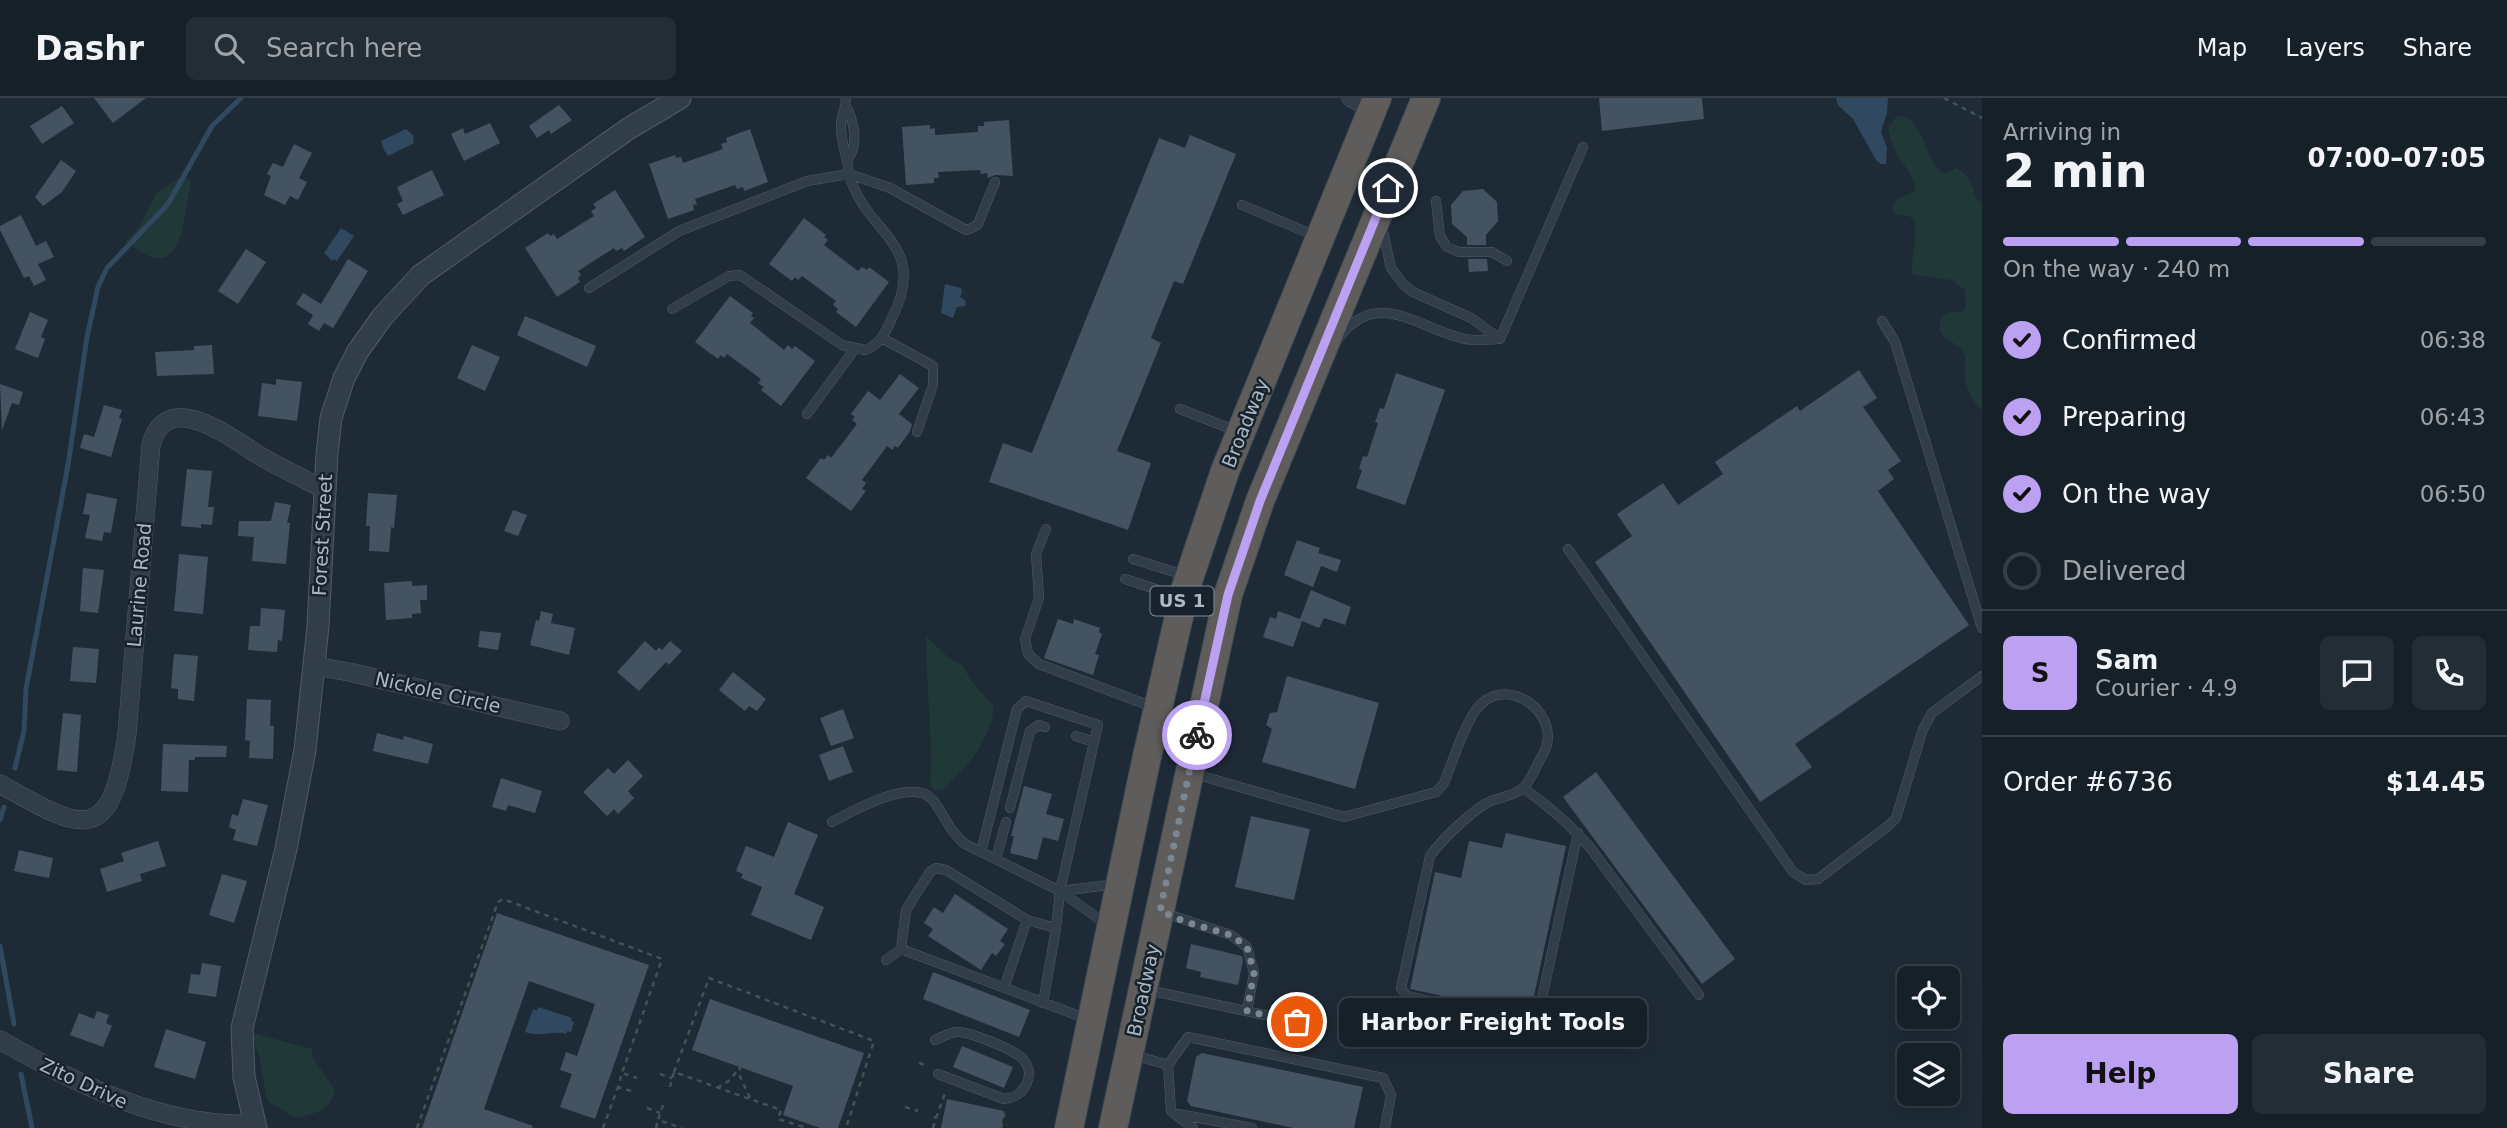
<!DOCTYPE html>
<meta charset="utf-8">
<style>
body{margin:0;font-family:"DejaVu Sans",sans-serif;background:#232d35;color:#f1f3f6;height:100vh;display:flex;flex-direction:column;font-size:26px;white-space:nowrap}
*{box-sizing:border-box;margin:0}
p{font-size:23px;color:#9ea3a8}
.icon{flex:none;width:38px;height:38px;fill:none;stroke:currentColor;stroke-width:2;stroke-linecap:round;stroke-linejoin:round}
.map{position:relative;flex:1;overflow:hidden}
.details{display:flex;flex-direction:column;background:#162029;width:525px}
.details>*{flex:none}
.controls{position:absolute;left:1897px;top:868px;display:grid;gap:14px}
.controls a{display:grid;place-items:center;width:63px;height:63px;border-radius:10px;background:#162029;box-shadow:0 4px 18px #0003,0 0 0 2px #353e46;font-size:35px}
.pin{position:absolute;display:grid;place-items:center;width:60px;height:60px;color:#fff;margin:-30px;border:4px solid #fff;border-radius:50%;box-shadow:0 2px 7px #0007}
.courier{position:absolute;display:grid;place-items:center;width:70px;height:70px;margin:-35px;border:5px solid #bca0f2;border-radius:50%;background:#fff;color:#222;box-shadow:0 2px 9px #0007}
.bubble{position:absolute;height:49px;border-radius:10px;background:#162029;box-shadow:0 4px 18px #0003,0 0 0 2px #353e46;font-size:23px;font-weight:700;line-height:49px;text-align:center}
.summary em{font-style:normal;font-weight:700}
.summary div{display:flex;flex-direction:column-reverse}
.summary{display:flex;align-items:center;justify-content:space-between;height:119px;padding:0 21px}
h1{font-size:46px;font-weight:700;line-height:52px}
.bar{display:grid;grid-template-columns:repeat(4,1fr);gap:10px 7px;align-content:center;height:84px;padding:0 21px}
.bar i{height:9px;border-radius:5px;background:#353e46}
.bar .selected{background:#bca0f2}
.bar p{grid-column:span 4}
.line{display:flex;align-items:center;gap:18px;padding:0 21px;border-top:2px solid #353e46}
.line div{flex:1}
.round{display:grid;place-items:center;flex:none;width:74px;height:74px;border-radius:10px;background:#232d35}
ol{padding:0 21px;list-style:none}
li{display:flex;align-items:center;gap:21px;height:77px}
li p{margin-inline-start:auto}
li .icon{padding:7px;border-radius:50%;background:#bca0f2;color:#111;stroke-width:4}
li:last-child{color:#9ea3a8}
li i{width:38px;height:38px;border:4px solid #353e46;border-radius:50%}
.button{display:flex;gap:14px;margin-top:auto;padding:14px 21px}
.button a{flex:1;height:80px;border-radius:10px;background:#bca0f2;color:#111;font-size:28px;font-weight:700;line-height:80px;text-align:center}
.button a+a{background:#232d35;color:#f1f3f6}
header{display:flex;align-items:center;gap:42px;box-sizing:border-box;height:98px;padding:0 35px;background:#162029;border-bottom:2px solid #353e46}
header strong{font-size:33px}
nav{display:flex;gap:38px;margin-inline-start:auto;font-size:24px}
.search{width:490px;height:63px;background:#232d35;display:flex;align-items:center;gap:18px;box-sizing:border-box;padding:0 24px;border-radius:10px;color:#9ea3a8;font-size:26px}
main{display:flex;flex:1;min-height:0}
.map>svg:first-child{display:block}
.green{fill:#203838}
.water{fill:#304960}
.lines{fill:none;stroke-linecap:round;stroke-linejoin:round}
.stream{stroke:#304960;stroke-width:5}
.building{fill:#445362}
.service-casing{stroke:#4f5b66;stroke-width:10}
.minor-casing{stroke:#4f5b66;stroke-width:19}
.tertiary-casing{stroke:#4f5b66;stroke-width:23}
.trunk-casing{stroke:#3c4852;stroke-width:30}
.path{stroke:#3d5555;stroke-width:2.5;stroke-dasharray:5 5;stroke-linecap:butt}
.service{stroke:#313d48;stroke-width:9}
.minor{stroke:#313d48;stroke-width:18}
.tertiary{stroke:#313d48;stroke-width:21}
.trunk{stroke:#5e5d5b;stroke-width:28}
.done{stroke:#7a8793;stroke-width:7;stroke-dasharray:0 12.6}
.route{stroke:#bca0f2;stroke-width:9}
.labels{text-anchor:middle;stroke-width:5;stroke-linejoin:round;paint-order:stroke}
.shield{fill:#17222c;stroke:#7f8b97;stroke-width:2}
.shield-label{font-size:18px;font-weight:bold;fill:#abb8c5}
.street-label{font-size:19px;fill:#abb8c5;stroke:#17222c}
</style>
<header>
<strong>Dashr</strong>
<div class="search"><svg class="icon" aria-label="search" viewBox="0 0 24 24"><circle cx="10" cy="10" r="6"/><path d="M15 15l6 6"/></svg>Search here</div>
<nav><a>Map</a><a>Layers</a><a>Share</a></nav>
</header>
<main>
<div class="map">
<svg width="1982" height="1030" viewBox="0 0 1982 1030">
<rect width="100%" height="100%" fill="#1e2b37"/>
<!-- green -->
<path class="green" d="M1903 18C1928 29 1924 66 1945 76L1956 70C1972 77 1971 90 1978 103H1982V313C1972 302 1964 289 1965 273 1965 267 1966 262 1964 256 1957 240 1928 241 1944 217L1950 214H1963L1966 209 1965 192 1952 182 1913 177C1909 160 1921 128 1912 120 1908 117 1900 117 1895 116L1893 109 1897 101 1914 94C1917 79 1904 69 1898 58 1893 49 1890 39 1888 30L1896 19Z
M182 78 191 83C191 90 188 97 187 104 184 122 182 164 154 160 147 159 133 148 125 144L138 131 156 96Z
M926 538 949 560 963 568 970 581 994 609C990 643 967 670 942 692H934L930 686C933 637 926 588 926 538Z
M252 935 312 951 313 960 335 992C331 1013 313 1016 295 1020L269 1004 266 999 260 961Z"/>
<!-- water -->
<path class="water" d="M1836 0H1888L1887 14 1881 34 1887 50 1886 66H1881L1876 62 1853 21 1838 7Z
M406 31 413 37 414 45 388 58 384 52 381 43Z
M341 130 354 138 337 163 334 161 332 163 324 155Z
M945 186 961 190 962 194 960 199 966 203 965 208 957 209 953 220 941 215Z
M538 909 572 920 571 923 574 924 571 934 567 933 566 936C554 932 541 940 525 934L533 911 537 913Z"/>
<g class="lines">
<!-- stream -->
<path class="stream" d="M15 670 24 633 26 591 68 367 87 239 98 189 107 170 168 106 212 28 241 0
M0 722 4 709
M0 848 14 926
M21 976 32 1030"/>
</g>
<!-- building -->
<path class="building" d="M94 0H146L113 25Z
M1599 0H1702L1704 21 1602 33Z
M559 7 572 22 551 36 549 32 537 40 529 28Z
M62 8 74 25 42 46 30 28Z
M1009 22 1013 78 995 77 988 80 987 75 981 76 980 72 938 74 939 80H934V85L906 87 902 29 930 27V31L935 30V37L978 34V28H984V24Z
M490 25 500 45 464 63 451 36 463 30 465 36Z
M750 31 768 84 744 93 743 89 737 91 735 87 695 101 697 106 693 107 694 112 668 121 649 66 675 57 676 60 681 59 683 65 723 51 721 46 727 44 726 40Z
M1190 37 1236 56 1183 186 1174 183 1151 240 1161 245 1117 353 1151 365 1128 432 989 384 1003 345 1032 355 1159 40 1185 50Z
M294 46 312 55 299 80 307 84 298 102 290 98 285 107 264 97 271 78 267 76 273 65 283 69Z
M61 62 76 73 62 94 43 108 35 99Z
M432 72 444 97 403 117 397 106 403 103 397 89Z
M1483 91 1497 104 1498 123 1486 137V147H1467V139L1452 126 1451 107 1463 93Z
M615 92 645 139 624 153 622 150 616 153 614 150 578 173 581 177 578 180 580 184 557 199 525 150 548 135 550 138 554 136 557 141 594 118 591 113 596 110 593 106Z
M21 117 36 148 46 143 54 159 38 166 46 182 34 188 29 178 24 180 0 132V128Z
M804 120 826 137 824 139 828 142 824 147 858 173 862 169 867 172 869 169 889 184 856 229 836 214 838 211 833 207 836 203 802 178 798 182 795 179 792 183 769 166Z
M246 151 266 164 238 206 218 193Z
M348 161 368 173 333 230 324 225 319 233 308 226 313 217 296 206 303 195 321 206Z
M1468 161H1487L1488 173 1469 174Z
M730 198 753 215 751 218 754 220 750 225 784 252 788 247 792 251 795 248 815 263 781 308 761 292 764 289 758 285 761 281 727 256 724 260 721 257 718 261 695 244Z
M30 214 48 222 41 239 45 241 38 260 15 251Z
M525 218 596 248 587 269 517 237Z
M212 247 214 276 157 278 155 254 194 252V248Z
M472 247 500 259 485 293 457 280Z
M1859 272 1877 300 1863 309 1901 363 1888 372 1894 381 1878 393 1969 527 1795 646 1812 669 1760 704 1595 464 1632 438 1617 416 1663 385 1678 407 1723 376 1715 364 1797 308 1800 313Z
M1396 275 1445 292 1405 407 1356 390 1362 372 1359 371 1363 358 1367 359 1378 325 1375 324 1380 310 1384 311Z
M900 276 919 290 899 316 912 326 910 333 898 350 895 348 892 352 887 348 862 382 866 385 862 391 866 393 851 413 806 380 821 360 824 362 828 357 831 360 857 326 852 322 855 319 851 316 868 293 880 302Z
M276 281 302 284 297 323 258 318 262 285 276 287Z
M0 286 23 294 19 307 12 305 2 332Z
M104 307 122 312 119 320 122 321 111 359 80 350 84 336 94 339Z
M187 371 212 373 208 409H214L212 427 201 426V430L181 428Z
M87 395 117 401 111 435 104 434 102 443 85 440 90 417 83 416Z
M368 395 397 397 394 430 391 429 389 454 369 453 370 428H366Z
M275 404 291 407 287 425H290L286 466 252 463 254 439 238 438 239 423H271Z
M513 412 527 417 518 438 504 433Z
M1297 442 1320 450 1318 455 1341 462 1337 474 1321 468 1313 489 1284 477Z
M179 456 208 459 203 516 174 513Z
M83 470 104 472 98 515 80 513Z
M412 483V488L427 487V502H420L421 515 412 516V520L386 522 384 485Z
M1311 492 1351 509 1345 527 1324 520 1319 530 1302 523 1293 549 1263 539 1270 519 1276 521 1278 513 1300 521Z
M261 510 285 512 282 543 278 542 277 554 248 552 250 528H260Z
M541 513 553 516 551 525 575 530 569 557 530 547 536 522 539 523Z
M1058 521 1073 526 1074 521 1100 530 1099 534 1102 536 1095 556 1099 557 1093 577 1044 560Z
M480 533 501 535 498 552 478 549Z
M645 543 656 553 659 549 662 552 670 543 682 553 669 567 666 564 639 593 617 574Z
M73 549 99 551 96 585 70 583Z
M174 556 198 558 194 603 178 601V591L171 590Z
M733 574 766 601 757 613 749 608 745 613 719 592Z
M1287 578 1379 605 1355 691 1262 664 1272 631 1266 627 1270 615 1277 614Z
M247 601 271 602 270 628H274L273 661 249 660 250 643 245 642Z
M843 611 854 640 831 648 820 620Z
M63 615 81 617 77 674 57 672Z
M377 635 403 642 404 638 433 646 428 666 373 653Z
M163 646 227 648 226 659H195V662H189L188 694 161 693Z
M843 648 853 674 829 683 819 657Z
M628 662 643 678 628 693 634 700 618 716 614 711 607 718 583 694 608 670 614 676Z
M1596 674 1735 861 1702 886 1563 699Z
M501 680 542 693 535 715 508 707 506 713 492 709Z
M1024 688 1052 696 1046 716 1064 721 1058 743 1043 739 1037 762 1010 755 1014 738H1011Z
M243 701 268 707 257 748 233 742 236 732 229 729 232 716 238 718Z
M1251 718 1310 731 1294 802 1235 789Z
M788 724 818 737 794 796 824 809 811 842 751 817 762 789 741 780 743 776 736 773 746 748 774 759Z
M1506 735 1566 748 1530 917 1410 891 1435 774 1461 780 1469 743 1502 750Z
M158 743 166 768 140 776 142 783 107 794 100 771 124 763 121 755Z
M19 752 53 760 49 780 14 773Z
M222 776 247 783 234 825 209 817Z
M955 796 1008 831 1000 843 1005 846 996 858 992 855 981 872 928 838 933 831 924 825 934 809 943 815Z
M497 815 649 867 595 1021 560 1009 572 976 560 972 566 954 577 958 595 906 529 883 484 1011 533 1028 532 1030H422Z
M1191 846 1242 858 1243 862 1238 887 1200 879 1201 874 1186 870Z
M202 865 221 868 216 899 188 895 191 876 200 877Z
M933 874 1030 912 1019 939 923 901Z
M710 901 864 955 838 1030H820L783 1017 793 988 692 952Z
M97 913 109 917 106 925 112 928 103 949 70 937 79 915 94 921Z
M166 931 206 944 195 981 154 969Z
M962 948 1013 969 1004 990 953 969Z
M1202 955 1363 989 1354 1030H1293L1191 1008 1187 1003 1196 959Z
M947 1001 1004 1013 1001 1030H941Z"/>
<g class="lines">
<!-- service casing -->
<g class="service-casing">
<path id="service" d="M846 0C846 11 840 19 841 29 841 47 848 59 849 76L890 90 966 132 972 130 978 126 995 84
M846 8C854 24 859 45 848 61
M1436 103 1440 138 1447 149 1459 154H1492L1507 163
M1242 107 1318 139
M589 190 679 133 807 83 849 76C866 138 930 144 892 220 886 234 880 247 865 252L842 247 740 177 729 178 672 211
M1882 223 1895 244 1982 530
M1340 238C1378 191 1417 229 1461 240 1473 244 1487 241 1500 241L1471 220 1413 194 1404 187 1391 170 1382 129
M882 240 933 268V287L917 334
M1500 241 1583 49
M1180 311 1239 334
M807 316 854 252
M1046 431 1036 456 1039 500 1025 541 1028 556 1039 566 1153 609
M1568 451 1793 774 1806 782 1818 781 1888 728 1896 720 1923 631 1932 615 1982 578
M1133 461 1187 478
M1125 481 1180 499
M1076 638 1094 644
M1191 675 1344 719 1436 694 1444 685C1452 665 1466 621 1480 607 1511 576 1564 619 1543 656 1537 666 1532 680 1524 689 1516 698 1496 699 1485 706 1468 717 1442 741 1430 758L1401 890 1407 898 1527 925 1534 924 1538 918 1578 735
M1523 690C1549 708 1572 728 1592 752L1699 897
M1010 710 1030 633 1039 627 1045 629
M832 724C852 713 913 678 933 702 944 717 950 734 965 746L1060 793 1106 826
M981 754 1017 611 1026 603 1098 627 1060 793 1056 830 1043 905
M996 761 1006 724
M1060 793 1117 786
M1164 815 1231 837 1247 849 1254 875 1247 913
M901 851 906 812 930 774 936 770 946 772 1027 822 1056 830
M886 862 901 851 1087 921
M1004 890 1027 822
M1148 892 1297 924
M935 942C942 939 949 935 956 934 969 933 1015 952 1023 961 1037 977 1024 1000 1004 1001L938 976
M1134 957 1168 967 1171 1013 1193 1030
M1168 967 1188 939 1383 980 1391 997 1385 1030
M1178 1016 1252 1030"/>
</g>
<!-- minor casing -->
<g class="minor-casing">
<path id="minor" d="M1351 0 1373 10
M315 568 349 574 560 623
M0 686C84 734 111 748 127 636L151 347C166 289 230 339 257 356 278 369 302 380 324 391
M0 942C76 986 164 1030 255 1026"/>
</g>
<!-- tertiary casing -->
<g class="tertiary-casing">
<path id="tertiary" d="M256 1030 244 979 242 930 286 751 305 652 318 528 327 356 331 320 344 280 358 253 383 218 421 177 628 31 680 0"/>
</g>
<!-- trunk casing -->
<g class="trunk-casing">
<path id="trunk" d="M1069 1030 1146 663 1185 492 1225 373 1377 0
M1113 1030 1228 497 1260 403 1426 0"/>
</g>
<!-- path -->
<path class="path" d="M1944 0 1982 20
M919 965 928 968
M674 974 709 880 874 943 846 1030
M660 976 672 980
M670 989 674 974 781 1012 778 1021 807 1030
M717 990 730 982 740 969 739 976 751 1002
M631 993 618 989 622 975 637 980
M663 1007 658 1022 682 1030
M905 1009 918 1013
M647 1010 660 1015
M936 1020 946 993
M417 1030 498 804 503 801 662 861 622 975
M603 1030 618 989
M656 1030 658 1022
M933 1030 936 1020 934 1019
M1001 1030 1005 1013"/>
<!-- service -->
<use href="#service" class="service"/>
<!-- minor -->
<use href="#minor" class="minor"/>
<!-- tertiary -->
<use href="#tertiary" class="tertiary"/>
<!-- trunk -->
<use href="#trunk" class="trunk"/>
</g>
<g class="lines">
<!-- done -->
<path class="done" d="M1197 637 1160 813 1186 824 1231 837 1247 849 1254 875 1247 913 1297 924"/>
<!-- route -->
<path class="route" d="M1197 637 1228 497 1260 403 1388 90"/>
</g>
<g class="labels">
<!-- shield labels -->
<rect class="shield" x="1150.5" y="488.5" width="63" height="29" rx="5"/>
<g class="shield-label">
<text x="1182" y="509">US 1</text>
</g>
<!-- street labels -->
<g class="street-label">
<text transform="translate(1245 325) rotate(-68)" y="7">Broadway</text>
<text transform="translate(322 437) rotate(-87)" y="7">Forest Street</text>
<text transform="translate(139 487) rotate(-85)" y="7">Laurine Road</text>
<text transform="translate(438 594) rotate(13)" y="7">Nickole Circle</text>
<text transform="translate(1143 892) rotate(-78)" y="7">Broadway</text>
<text transform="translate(84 985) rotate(25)" y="7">Zito Drive</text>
</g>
</g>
</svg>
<div class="controls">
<a><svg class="icon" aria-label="locate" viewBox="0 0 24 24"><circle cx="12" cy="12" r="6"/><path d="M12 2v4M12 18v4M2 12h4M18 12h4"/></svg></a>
<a><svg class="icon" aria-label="layers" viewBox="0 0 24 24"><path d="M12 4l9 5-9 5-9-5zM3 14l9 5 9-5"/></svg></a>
</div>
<div class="pin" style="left:1297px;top:924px;background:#ea580c"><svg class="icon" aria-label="bag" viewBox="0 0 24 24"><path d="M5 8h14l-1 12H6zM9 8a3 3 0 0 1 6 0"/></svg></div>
<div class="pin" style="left:1388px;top:90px;background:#1f2937"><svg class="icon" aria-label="home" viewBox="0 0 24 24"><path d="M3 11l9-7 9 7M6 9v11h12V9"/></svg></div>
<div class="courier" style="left:1197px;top:637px"><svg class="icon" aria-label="bike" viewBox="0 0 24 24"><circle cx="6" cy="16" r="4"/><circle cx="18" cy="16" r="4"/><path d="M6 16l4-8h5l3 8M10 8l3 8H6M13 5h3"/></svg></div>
<div class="bubble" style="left:1339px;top:900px;width:308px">Harbor Freight Tools</div>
</div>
<section class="details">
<div class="summary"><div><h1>2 min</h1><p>Arriving in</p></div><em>07:00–07:05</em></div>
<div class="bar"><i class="selected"></i><i class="selected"></i><i class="selected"></i><i></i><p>On the way · 240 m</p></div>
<ol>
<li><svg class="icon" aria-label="check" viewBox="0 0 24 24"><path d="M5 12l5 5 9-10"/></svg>Confirmed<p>06:38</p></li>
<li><svg class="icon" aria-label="check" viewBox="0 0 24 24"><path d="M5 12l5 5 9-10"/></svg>Preparing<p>06:43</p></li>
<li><svg class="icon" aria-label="check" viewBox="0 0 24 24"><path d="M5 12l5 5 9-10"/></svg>On the way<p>06:50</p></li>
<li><i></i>Delivered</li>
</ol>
<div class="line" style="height:126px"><b class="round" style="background:#bca0f2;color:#111">S</b><div><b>Sam</b><p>Courier · 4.9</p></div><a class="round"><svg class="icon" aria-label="chat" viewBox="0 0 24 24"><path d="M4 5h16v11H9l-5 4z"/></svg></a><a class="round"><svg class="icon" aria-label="phone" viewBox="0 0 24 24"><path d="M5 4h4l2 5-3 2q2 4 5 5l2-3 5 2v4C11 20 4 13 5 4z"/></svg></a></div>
<div class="line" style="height:91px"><div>Order #6736</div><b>$14.45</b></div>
<div class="button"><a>Help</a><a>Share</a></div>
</section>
</main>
